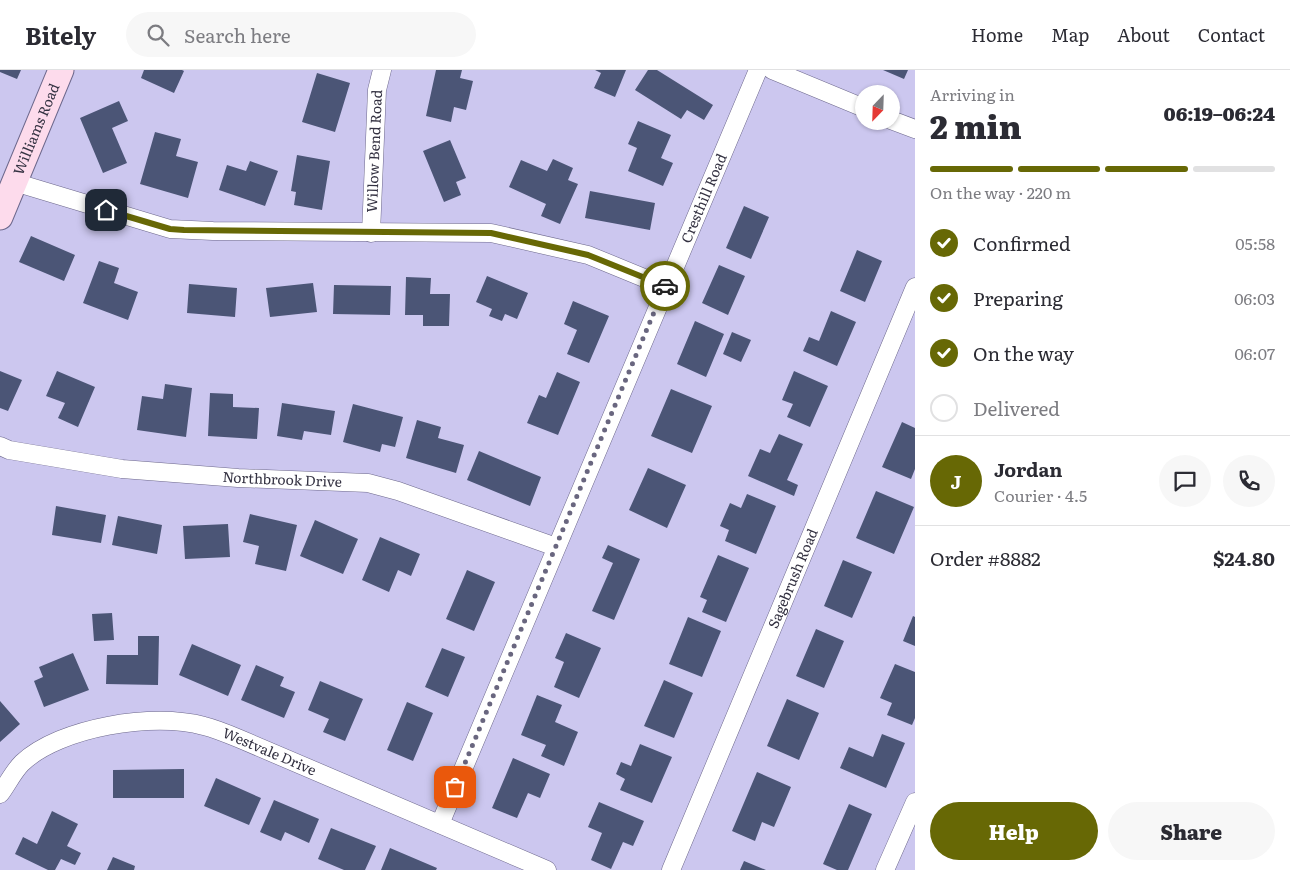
<!DOCTYPE html>
<meta charset="utf-8">
<style>
body{margin:0;font-family:Literata,serif;background:#f7f7f7;color:#2b2b33;height:100vh;display:flex;flex-direction:column;font-size:19px;white-space:nowrap}
*{box-sizing:border-box;margin:0}
p{font-size:16px;color:#7c7c81}
.icon{flex:none;width:28px;height:28px;fill:none;stroke:currentColor;stroke-width:2;stroke-linecap:round;stroke-linejoin:round}
.map{position:relative;flex:1;overflow:hidden}
.drawer{display:flex;flex-direction:column;background:#fff;width:375px}
.drawer>*{flex:none}
.needle{width:32px;rotate:203deg}
.controls{position:absolute;left:855px;top:15px;display:grid;gap:10px}
.controls a{display:grid;place-items:center;width:45px;height:45px;border-radius:50%;background:#fff;box-shadow:0 1px 4px #0004;font-size:25px}
.pin{position:absolute;display:grid;place-items:center;width:42px;height:42px;color:#fff;margin:-21px;border-radius:10px;box-shadow:0 2px 8px #0006}
.courier{position:absolute;display:grid;place-items:center;width:50px;height:50px;margin:-25px;border:4px solid #676805;border-radius:50%;background:#fff;color:#222;box-shadow:0 1px 6px #0007}
.head em{font-style:normal;font-weight:800}
.head div{display:flex;flex-direction:column-reverse}
.head{display:flex;align-items:center;justify-content:space-between;height:85px;padding:0 15px}
h1{font-size:32px;font-weight:800;line-height:38px}
.bar{display:grid;grid-template-columns:repeat(4,1fr);gap:8px 5px;align-content:center;height:60px;padding:0 15px}
.bar i{height:6px;border-radius:4px;background:#e1e1e2}
.bar .on{background:#676805}
.bar p{grid-column:span 4}
.line{display:flex;align-items:center;gap:12px;padding:0 15px;border-top:1px solid #e1e1e2}
.line div{flex:1}
.round{display:grid;place-items:center;flex:none;width:52px;height:52px;border-radius:26px;background:#f7f7f7}
ol{padding:0 15px;list-style:none}
li{display:flex;align-items:center;gap:15px;height:55px}
li p{margin-inline-start:auto}
li .icon{padding:5px;border-radius:50%;background:#676805;color:#fff;stroke-width:4}
li:last-child{color:#7c7c81}
li i{width:28px;height:28px;border:2px solid #e1e1e2;border-radius:50%}
.action{display:flex;gap:10px;margin-top:auto;padding:10px 15px}
.action a{flex:1;height:58px;border-radius:30px;background:#676805;color:#fff;font-size:20px;font-weight:800;line-height:58px;text-align:center}
.action a+a{background:#f7f7f7;color:#2b2b33}
header{display:flex;align-items:center;gap:30px;box-sizing:border-box;height:70px;padding:0 25px;background:#fff;border-bottom:1px solid #e1e1e2}
header strong{font-size:24px}
nav{display:flex;gap:28px;margin-inline-start:auto;font-size:18px}
.search{width:350px;height:45px;background:#f7f7f7;display:flex;align-items:center;gap:12px;box-sizing:border-box;padding:0 18px;border-radius:28px;color:#7c7c81;font-size:19px}
main{display:flex;flex:1;min-height:0}
.map>svg:first-child{display:block}
.building{fill:#4b5576}
.lines{fill:none;stroke-linecap:round;stroke-linejoin:round}
.street-casing{stroke:#6d688c;stroke-width:19}
.secondary-casing{stroke:#6d688c;stroke-width:27}
.street{stroke:#fff;stroke-width:18}
.secondary{stroke:#fddbec;stroke-width:25}
.done{stroke:#69667f;stroke-width:5;stroke-dasharray:0 9}
.route{stroke:#676805;stroke-width:6}
.labels{text-anchor:middle;stroke-width:5;stroke-linejoin:round;paint-order:stroke}
.street-label{font-size:14px;fill:#343242;stroke:#d9d4fc}
</style>
<header>
<strong>Bitely</strong>
<div class="search"><svg class="icon" aria-label="search" viewBox="0 0 24 24"><circle cx="10" cy="10" r="6"/><path d="M15 15l6 6"/></svg>Search here</div>
<nav><a>Home</a><a>Map</a><a>About</a><a>Contact</a></nav>
</header>
<main>
<div class="map">
<svg width="915" height="800" viewBox="0 0 915 800">
<rect width="100%" height="100%" fill="#ccc7ef"/>
<!-- building -->
<path class="building" d="M0 0H21L17 9 0 2Z
M144 0H182L184 1 174 23 141 8Z
M436 0H462L460 8 473 11 466 40 454 37 451 52 426 46Z
M595 0H626L615 27 594 18 601 3Z
M648 0H657L713 35 704 50 687 40 681 49 635 20Z
M883 0H908L904 9Z
M317 3 350 13 335 62 302 52Z
M119 31 128 51 112 58 127 93 103 103 80 48Z
M638 51 671 65 661 88 673 93 663 116 628 101 637 78 628 74Z
M155 62 181 69 176 86 198 92 188 128 140 114Z
M450 70 466 108 456 112 461 125 444 132 423 81Z
M297 85 330 91 322 140 294 135 296 122 291 121Z
M553 89 573 98 568 110 578 114 560 154 541 146 546 134 509 117 521 90 547 101Z
M250 91 278 101 265 136 219 120 227 95 246 101Z
M590 121 655 133 650 160 585 148Z
M744 136 769 147 751 189 726 178Z
M31 166 75 185 64 211 19 192Z
M857 180 882 191 865 232 840 221Z
M99 191 119 198 114 213 138 222 128 250 83 233Z
M719 195 745 206 728 245 702 233Z
M487 206 528 223 517 249 505 244 502 251 489 246 492 239 476 232Z
M406 207 431 208 430 224H450L449 256H423V245H405Z
M313 213 317 242 270 247 266 218Z
M189 214 237 218 235 247 187 243Z
M334 215 391 216 390 245 333 244Z
M573 231 609 246 589 293 567 284 577 260 564 254Z
M831 241 856 252 837 296 803 281 809 267 819 271Z
M695 251 724 264 706 307 677 294Z
M732 262 751 270 741 292 723 284Z
M0 301 22 310 8 341 0 338Z
M57 301 95 317 78 357 58 348 65 333 46 326Z
M794 301 828 316 810 357 787 347 793 334 782 330Z
M557 302 580 312 558 365 527 353 539 325 546 328Z
M165 314 192 318 186 367 137 360 142 326 163 329Z
M671 319 712 336 692 383 651 366Z
M210 323 233 324V337L259 338 257 369 208 366Z
M282 333 335 341 331 365 304 361 302 370 277 366Z
M353 334 403 347 395 377 382 374 380 382 343 372Z
M417 350 441 357 438 368 464 375 456 403 406 388Z
M902 352 915 358V399L911 409 882 397Z
M779 364 803 374 787 410 798 415 794 426 748 406 760 379 770 383Z
M479 381 541 407 530 436 467 410Z
M648 398 686 415 667 458 629 440Z
M876 421 914 437 894 484 856 468Z
M747 424 776 436 756 484 725 471 729 460 720 456 730 433 741 438Z
M56 436 106 445 101 473 52 465Z
M250 444 297 455 286 501 255 494 259 476 243 472Z
M118 446 162 455 157 484 112 475Z
M315 450 358 469 343 504 300 486Z
M228 454 230 487 185 489 183 456Z
M380 467 420 484 411 506 398 500 389 522 362 510Z
M608 475 640 489 614 550 592 541 613 493 602 488Z
M718 485 749 498 726 552 702 542 707 530 700 527Z
M843 490 872 502 852 548 824 536Z
M467 500 495 512 474 561 446 549Z
M112 543 114 570 94 571 92 544Z
M913 546 915 547V576L903 571Z
M688 547 721 561 702 607 669 594Z
M816 559 844 571 824 618 796 606Z
M566 563 601 578 579 628 554 617 564 592 555 588Z
M138 566H159L158 615 106 614 107 585H138Z
M192 574 241 595 228 626 179 605Z
M442 578 465 587 448 627 425 617Z
M73 583 89 620 44 637 34 611 43 607 39 597Z
M895 594 915 602V648L912 655 887 645 892 633 880 628Z
M256 595 284 607 280 616 295 622 284 648 241 630Z
M664 610 693 623 674 668 644 656Z
M320 611 363 629 345 671 323 662 329 649 308 640Z
M537 625 562 635 555 652 578 662 564 696 541 686 546 675 521 665Z
M787 629 819 643 799 690 767 676Z
M0 631 20 654 0 672Z
M407 632 433 643 413 691 387 680Z
M882 664 905 673 886 718 840 698 849 677 873 687Z
M640 674 672 687 652 733 620 720 625 709 616 704 621 692 631 696Z
M513 688 550 704 540 728 528 723 517 748 492 738Z
M184 699V728H113V700Z
M757 702 791 717 774 757 762 752 755 771 732 761Z
M216 708 261 728 249 755 204 736Z
M274 730 319 749 309 773 285 762 281 771 260 762Z
M599 732 644 751 633 776 623 772 611 799 591 790 602 763 588 757Z
M849 734 872 744 848 800H837L823 794Z
M52 741 78 754 67 776 81 783 75 795 61 789 55 800H48L15 784 23 767 37 774Z
M331 758 376 776 365 800H344L318 789Z
M390 778 437 798 436 800H381Z
M113 787 135 796 134 800H107Z
M744 791 766 800H740Z"/>
<g class="lines">
<!-- street casing -->
<g class="street-casing">
<g id="street">
<path d="M772 0 864 38"/>
<path d="M891 50 915 59"/>
<path d="M14 112 170 159 213 161 491 163 588 185 666 217"/>
<path id="s1" d="M371 163 377 20 382 0"/>
<path id="s2" d="M0 376 9 380 122 399 238 408 368 413 398 421 556 477"/>
<path id="s3" d="M0 724C7 715 13 702 22 693 60 657 154 642 204 656 216 659 228 664 240 669L547 800"/>
<path id="s4" d="M440 754 758 0"/>
<path id="s5" d="M671 800 915 217"/>
<path d="M885 800 915 732"/>
</g>
</g>
<!-- secondary casing -->
<g class="secondary-casing">
<g id="secondary">
<path id="s6" d="M0 147 61 0"/>
</g>
</g>
<!-- street -->
<use href="#street" class="street"/>
<!-- secondary -->
<use href="#secondary" class="secondary"/>
</g>
<g class="lines">
<!-- done -->
<path class="done" d="M455 717 665 216"/>
<!-- route -->
<path class="route" d="M106 140 170 159 184 160 491 163 588 185 665 216"/>
</g>
<g class="labels">
<!-- street labels -->
<g class="street-label">
<text dy="5" stroke="none"><textPath href="#s6" startOffset="95">Williams Road</textPath></text>
<text dy="5" stroke="none"><textPath href="#s1" startOffset="82">Willow Bend Road</textPath></text>
<text dy="5" stroke="none"><textPath href="#s4" startOffset="679">Cresthill Road</textPath></text>
<text dy="5" stroke="none"><textPath href="#s2" startOffset="285">Northbrook Drive</textPath></text>
<text dy="5" stroke="none"><textPath href="#s5" startOffset="316">Sagebrush Road</textPath></text>
<text dy="5" stroke="none"><textPath href="#s3" startOffset="300">Westvale Drive</textPath></text>
</g>
</g>
</svg>
<div class="controls">
<a><svg class="needle" viewBox="-14 -14 28 28"><path d="M0-13l5 13h-10z" fill="#e53935"/><path d="M0 13l5-13h-10z" fill="#7c7c81"/></svg></a>
</div>
<div class="pin" style="left:455px;top:717px;background:#ea580c"><svg class="icon" aria-label="bag" viewBox="0 0 24 24"><path d="M5 8h14l-1 12H6zM9 8a3 3 0 0 1 6 0"/></svg></div>
<div class="pin" style="left:106px;top:140px;background:#1f2937"><svg class="icon" aria-label="home" viewBox="0 0 24 24"><path d="M3 11l9-7 9 7M6 9v11h12V9"/></svg></div>
<div class="courier" style="left:665px;top:216px"><svg class="icon" aria-label="car" viewBox="0 0 24 24"><path d="M5 17H2v-5l4-1 3-4h7l3 4 3 1v5h-3M9 17h6M6 11h13"/><circle cx="7" cy="17" r="2"/><circle cx="17" cy="17" r="2"/></svg></div>
</div>
<section class="drawer">
<div class="head"><div><h1>2 min</h1><p>Arriving in</p></div><em>06:19–06:24</em></div>
<div class="bar"><i class="on"></i><i class="on"></i><i class="on"></i><i></i><p>On the way · 220 m</p></div>
<ol>
<li><svg class="icon" aria-label="check" viewBox="0 0 24 24"><path d="M5 12l5 5 9-10"/></svg>Confirmed<p>05:58</p></li>
<li><svg class="icon" aria-label="check" viewBox="0 0 24 24"><path d="M5 12l5 5 9-10"/></svg>Preparing<p>06:03</p></li>
<li><svg class="icon" aria-label="check" viewBox="0 0 24 24"><path d="M5 12l5 5 9-10"/></svg>On the way<p>06:07</p></li>
<li><i></i>Delivered</li>
</ol>
<div class="line" style="height:90px"><b class="round" style="background:#676805;color:#fff">J</b><div><b>Jordan</b><p>Courier · 4.5</p></div><a class="round"><svg class="icon" aria-label="chat" viewBox="0 0 24 24"><path d="M4 5h16v11H9l-5 4z"/></svg></a><a class="round"><svg class="icon" aria-label="phone" viewBox="0 0 24 24"><path d="M5 4h4l2 5-3 2q2 4 5 5l2-3 5 2v4C11 20 4 13 5 4z"/></svg></a></div>
<div class="line" style="height:65px"><div>Order #8882</div><b>$24.80</b></div>
<div class="action"><a>Help</a><a>Share</a></div>
</section>
</main>
